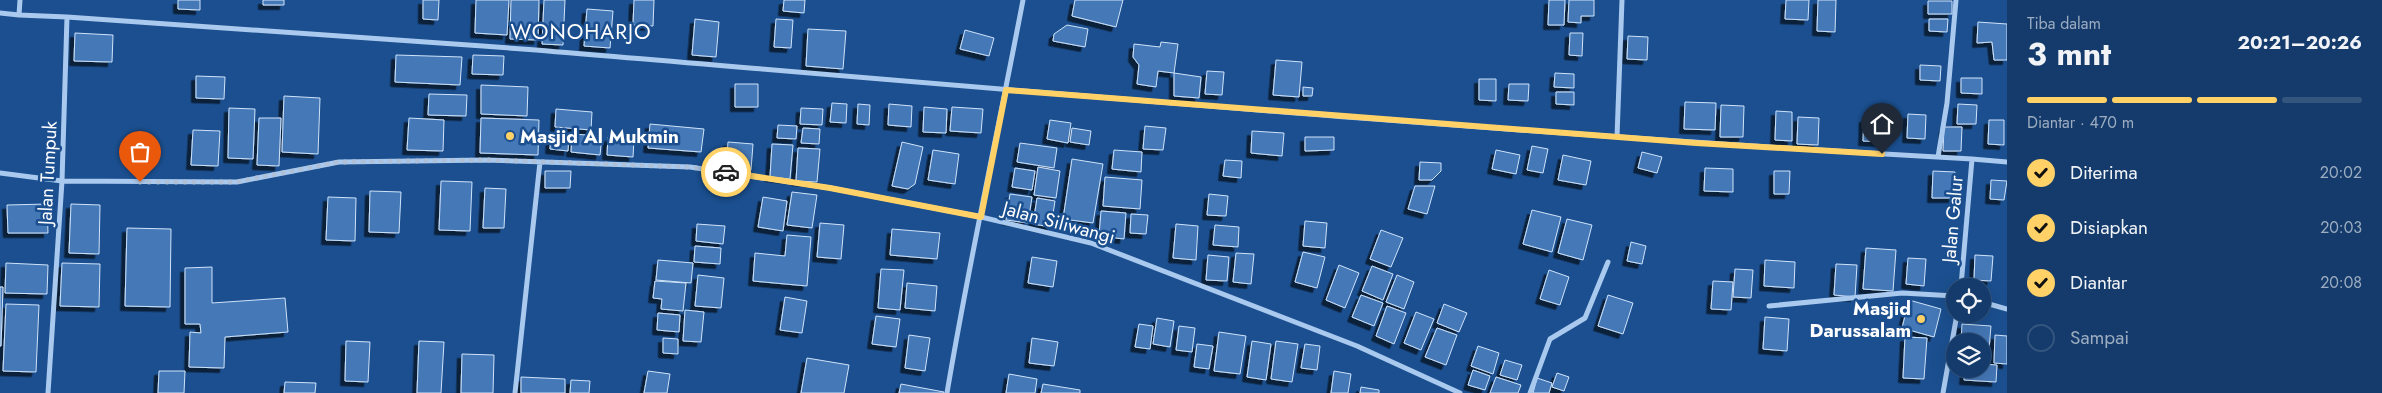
<!DOCTYPE html>
<html lang="id">
<meta charset="utf-8">
<style>
body{margin:0;font-family:Jost,sans-serif;background:#214673;color:#f1f3f6;height:100vh;display:flex;flex-direction:column;font-size:19px;white-space:nowrap}
*{box-sizing:border-box;margin:0}
p{font-size:16px;color:#9dadc1}
.icon{flex:none;width:28px;height:28px;fill:none;stroke:currentColor;stroke-width:2;stroke-linecap:round;stroke-linejoin:round}
.map{position:relative;flex:1;overflow:hidden}
.panel{display:flex;flex-direction:column;background:#143b6b;width:375px}
.panel>*{flex:none}
.controls{position:absolute;left:1946px;top:278px;display:grid;gap:10px}
.controls a{display:grid;place-items:center;width:45px;height:45px;border-radius:50%;background:#143b6b;box-shadow:0 5px 20px #0002,0 0 0 1px #33557e;font-size:25px}
.pin{position:absolute;display:grid;place-items:center;width:42px;height:42px;color:#fff;margin:-51px -21px;border-radius:50% 50% 50% 0;rotate:-45deg;box-shadow:0 0 5px #0007}
.pin .icon{rotate:45deg}
.courier{position:absolute;display:grid;place-items:center;width:50px;height:50px;margin:-25px;border:4px solid #ffd166;border-radius:50%;background:#fff;color:#222;box-shadow:0 1px 6px #0007}
.head em{font-style:normal;font-weight:700}
.head div{display:flex;flex-direction:column-reverse}
.head{display:flex;align-items:center;justify-content:space-between;height:85px;padding:0 20px}
h1{font-size:32px;font-weight:700;line-height:38px}
.bar{display:grid;grid-template-columns:repeat(4,1fr);gap:8px 5px;align-content:center;height:60px;padding:0 20px}
.bar i{height:6px;border-radius:4px;background:#33557e}
.bar .selected{background:#ffd166}
.bar p{grid-column:span 4}
ol{padding:0 20px;list-style:none}
li{display:flex;align-items:center;gap:15px;height:55px}
li p{margin-inline-start:auto}
li .icon{padding:5px;border-radius:50%;background:#ffd166;color:#111;stroke-width:4}
li:last-child{color:#9dadc1}
li i{width:28px;height:28px;border:2px solid #33557e;border-radius:50%}
main{display:flex;flex:1;min-height:0}
.map>svg:first-child{display:block}
.building{fill:#4478b7;stroke:#cfe3fa;filter:url(#shadow)}
.lines{fill:none;stroke-linecap:round;stroke-linejoin:round}
.minor{stroke:#a9c9ee;stroke-width:5}
.done{stroke:#afc1d8;stroke-width:5;stroke-dasharray:0 9}
.route{stroke:#ffd166;stroke-width:6}
.poi-dot{fill:#ffd166;stroke:#1b4f8f;stroke-width:2}
.labels{text-anchor:middle;stroke-width:5;stroke-linejoin:round;paint-order:stroke}
.poi-label{font-size:19px;font-weight:bold;fill:#fff;stroke:#1b4f8f;text-anchor:start}
.street-label{font-size:19px;fill:#fff;stroke:#1b4f8f}
.quarter-label{font-size:21px;letter-spacing:1px;fill:#fff;stroke:#1b4f8f}
</style>
<main>
<div class="map">
<svg width="2007" height="393" viewBox="0 0 2007 393">
<defs>
<filter id="shadow"><feDropShadow dx="-4.5" dy="4.5" stdDeviation="0" flood-color="#0009"/></filter>
</defs>
<rect width="100%" height="100%" fill="#1b4f8f"/>
<!-- building -->
<path class="building" d="M178 0H200V10L178 9Z
M263 0H284V5H263Z
M423 0H439L438 20 423 19Z
M476 0H509L507 35 475 33Z
M511 0H539L538 40 510 39Z
M544 0H565L563 45 542 44Z
M634 0H654L653 26 633 25Z
M784 0H805L804 13 783 11Z
M1075 0H1123L1116 27 1072 16Z
M1549 0H1565L1564 25H1548Z
M1569 0H1594V16H1581V23L1568 22Z
M1786 0H1809L1808 20 1785 19Z
M1818 0H1836L1835 32 1817 31Z
M1928 1H1952V14H1928Z
M587 9 613 11 610 48 584 46Z
M695 19 719 22 716 57 692 55Z
M776 19 793 20 791 48 774 47Z
M1929 19H1948L1947 32 1929 31Z
M1978 22 2007 24V60H1994L1992 42 1977 43Z
M1067 25 1088 29 1085 47 1053 41 1054 34Z
M808 29 846 31 843 69 806 66Z
M965 30 994 38 989 56 960 49Z
M75 33 113 35 112 62 74 61Z
M1570 33H1583L1582 56 1569 55Z
M1628 36 1648 37 1647 60 1627 59Z
M1161 42 1178 44 1174 73 1158 71 1156 87 1137 84 1139 65 1133 57 1134 44 1160 47Z
M396 55 462 57 460 85 395 82Z
M473 55 504 56 503 75 472 74Z
M1276 60 1302 62 1299 97 1273 95Z
M1920 65 1941 66 1940 81 1920 80Z
M1207 71 1224 72 1222 95 1205 94Z
M1174 73 1201 77 1199 98 1174 96Z
M1555 73 1574 74V88L1554 87Z
M196 76 225 77 224 99 196 98Z
M1961 78H1982V94L1961 93Z
M1479 79H1496V101L1479 100Z
M735 84H758V107H735Z
M1509 84H1529L1528 101 1508 100Z
M481 85 528 87 527 116 481 114Z
M1303 87 1313 88 1312 96H1303Z
M1556 92H1574V105L1556 104Z
M429 94 467 95 466 116 428 115Z
M284 96 320 98 318 154 282 152Z
M1685 102 1716 103 1715 130 1684 129Z
M832 103 847 104 846 123 830 122Z
M858 104 870 105 869 125 857 124Z
M889 104 912 106 911 127 888 125Z
M1958 104 1977 105 1976 124H1957Z
M1721 105 1744 106 1743 137H1720Z
M924 107 947 109 946 133 923 132Z
M952 107 983 109 981 133 950 131Z
M229 108 255 109 253 159 228 158Z
M801 108 823 109 822 125 800 124Z
M556 109 592 112 591 130 555 127Z
M1776 111 1792 112V141L1775 140Z
M1908 114 1926 115 1925 139 1907 138Z
M1798 117 1819 118 1818 145 1797 144Z
M259 118H281L279 166 257 165Z
M409 118 444 120 443 151 407 150Z
M481 118 539 120 538 155 480 153Z
M1864 118H1881L1880 142 1863 141Z
M1050 120 1071 123 1068 143 1047 139Z
M1989 120H2004V145L1988 144Z
M650 124 704 129 701 152 648 148Z
M778 125 797 126 796 139 777 138Z
M1145 126 1166 128 1163 150 1143 149Z
M1944 127H1962L1961 151H1943Z
M803 128 820 129 819 144 801 143Z
M1072 128 1091 131 1089 145 1070 142Z
M193 130 220 131 218 166 191 165Z
M1252 131 1284 133 1282 156 1251 153Z
M551 134 569 136 568 151 550 149Z
M572 134 602 136 600 155 571 152Z
M608 137 634 139 633 157 607 155Z
M1305 137H1334V150L1305 151Z
M728 142 753 144 751 170 726 168Z
M902 142 923 147 915 184 908 189 892 186Z
M1020 143 1057 148 1054 168 1017 162Z
M772 144 793 145 790 179 770 177Z
M1532 146 1548 149 1543 173 1527 170Z
M798 148 820 149 817 182 796 181Z
M933 150 959 154 955 184 928 180Z
M1114 150 1142 152 1141 172 1112 169Z
M1496 150 1520 155 1516 174 1492 169Z
M1642 152 1662 157 1657 173 1638 168Z
M1563 155 1591 161 1586 185 1558 180Z
M1072 159 1103 164 1093 223 1063 219Z
M1225 160 1242 161 1241 178 1223 176Z
M1420 162 1441 163V171L1432 180H1419Z
M1038 167 1060 171 1056 198 1034 195Z
M1015 168 1035 171 1032 190 1012 187Z
M1705 168 1733 169V192L1704 191Z
M545 171H571L570 188H545Z
M1774 171H1790L1789 194H1774Z
M1933 171 1955 172 1953 198H1932Z
M1105 177 1142 180 1140 209 1103 206Z
M1991 180 2007 181 2004 200 1990 199Z
M441 181 472 182 470 231 439 230Z
M1415 186H1435L1427 214 1408 209Z
M485 188 506 189 504 228H483Z
M370 191 401 192 399 233 369 232Z
M792 192 817 195 812 228 787 225Z
M1010 194 1032 197 1028 223 1006 220Z
M1209 194 1228 196 1226 216 1207 215Z
M328 197 356 198 355 241 326 240Z
M763 197 787 201 783 231 758 227Z
M1037 198 1055 201 1051 227 1033 224Z
M47 204 48 233H8L7 205Z
M71 204 100 205 99 254 69 253Z
M1532 210 1561 217 1552 252 1523 244Z
M1101 211 1126 213 1124 239 1099 236Z
M1131 214 1148 215 1146 234 1130 233Z
M1567 219 1592 225 1583 260 1558 253Z
M1305 221 1327 223 1325 248 1303 246Z
M820 223 844 225 841 259 817 257Z
M697 224 725 226 723 244 696 241Z
M1176 224 1198 226 1196 260 1173 258Z
M1215 225 1239 227 1238 247 1213 245Z
M127 228 171 229 170 307 125 306Z
M892 229 940 233 937 259 890 255Z
M1381 230 1403 238 1391 267 1370 259Z
M787 235 811 237 807 286 753 281 755 253 785 256Z
M1631 242 1646 246 1642 264 1627 261Z
M695 246 721 248 720 264 694 262Z
M1866 248 1896 250 1893 291 1863 289Z
M1303 252 1325 257 1317 288 1295 282Z
M1236 253 1254 254 1251 284 1233 282Z
M1208 255 1229 257 1227 281 1206 280Z
M1975 255 1993 256 1991 281 1974 280Z
M1032 257 1057 261 1053 287 1028 283Z
M1908 258 1926 259 1924 286 1906 284Z
M658 260 693 263 691 283 656 280Z
M1765 260 1795 262 1794 288 1764 286Z
M6 263 48 265 47 294 5 293Z
M62 263 100 264 99 307 60 306Z
M1836 264 1857 265 1855 297 1834 295Z
M1339 265 1359 273 1345 308 1326 300Z
M1372 266 1393 274 1383 300 1362 291Z
M212 267V303L285 298 288 332 225 337 224 368 189 367 190 332 201 333 200 324H185V268Z
M881 269 904 270 900 310 878 308Z
M1735 269 1753 270 1751 298 1733 297Z
M1549 270 1569 277 1560 305 1540 299Z
M698 275 724 278 721 308 695 306Z
M1397 275 1414 282 1404 309 1386 302Z
M655 281 686 283 683 311 661 309 662 299 653 298Z
M1713 281 1733 282 1731 310 1711 309Z
M907 283 937 286 935 311 905 308Z
M0 287H3L1 346H0Z
M1361 295 1383 303 1374 326 1352 317Z
M1608 295 1633 303 1623 334 1598 326Z
M785 297 807 301 802 333 780 330Z
M1909 300 1941 309 1934 337 1902 328Z
M6 304 39 305 36 372 3 371Z
M1444 304 1467 313 1459 332 1437 323Z
M1387 306 1406 313 1394 344 1376 336Z
M685 310 704 312 701 342 683 341Z
M1416 312 1434 319 1421 350 1404 343Z
M658 313 680 315 679 332 657 330Z
M876 316 900 319 896 347 872 344Z
M1765 317 1789 319 1787 351 1763 349Z
M1157 318 1174 321 1170 347 1153 344Z
M1139 324 1153 326 1150 349 1135 347Z
M1962 324 1991 326 1988 361H1982V341H1961Z
M1179 326 1195 328 1192 352 1176 350Z
M1437 328 1457 335 1446 365 1425 357Z
M1219 332 1246 336 1240 374 1214 371Z
M909 335 930 338 925 371 905 368Z
M1995 335 2007 336V364L1994 363Z
M1905 337 1927 338 1924 379 1903 378Z
M663 338 678 339V354L663 353Z
M1032 338 1058 342 1054 366 1029 363Z
M346 341 370 342 368 382 345 381Z
M419 341 444 342 441 393H417Z
M1252 341 1271 344 1266 380 1247 377Z
M1276 341 1298 344 1292 382 1271 379Z
M1197 344 1213 346 1209 369 1194 367Z
M1305 344 1320 346 1317 370 1301 368Z
M1478 346 1499 353 1493 374 1471 366Z
M462 354 494 355 493 393H461Z
M807 358 849 365 844 393H801Z
M1505 360 1522 365 1517 380 1500 375Z
M1982 364 1997 365 1996 382 1964 380 1965 369H1982Z
M1473 370 1490 376 1485 390 1468 385Z
M159 371H185L184 393H158Z
M648 371 670 374 667 393H644Z
M1334 371 1351 374 1348 393H1331Z
M1557 373 1569 377 1564 391 1552 387Z
M1009 374 1037 379 1035 393H1006Z
M521 377 565 379V393H521Z
M1496 377 1521 385 1518 393H1490Z
M1537 378 1552 383 1549 393H1533Z
M571 380 590 381 589 393H570Z
M285 382 316 383 315 393H284Z
M901 384 944 392V393H899Z
M1043 384 1080 390V393H1041Z
M1361 387 1379 390V393H1360Z"/>
<g class="lines">
<!-- minor -->
<path class="minor" d="M20 0 19 15 67 17 62 181 48 393
M0 13 19 15
M67 17C224 28 380 38 536 50 1015 90 1493 133 1972 159
M1617 137 1622 0
M1938 157 1947 103 1956 0
M0 173 62 181 237 182 339 162 487 160 690 167 830 188 981 217 1091 243 1357 346 1460 393
M1961 286 1972 159 2007 162
M1982 302 2007 309
M1769 306 1902 293 1955 296
M515 393 540 162
M947 393C969 262 998 131 1023 0
M1530 393 1550 339 1585 318 1608 262
M1943 393 1957 314"/>
</g>
<g class="lines">
<!-- done -->
<path class="done" d="M140 182H236L339 162 487 160 690 167 726 172"/>
<!-- route -->
<path class="route" d="M726 172 830 188 981 217 1006 90 1696 143 1882 154"/>
</g>
<!-- markers -->
<g class="poi-dot">
<circle cx="510" cy="136" r="5"/>
<circle cx="1921" cy="319" r="5"/>
</g>
<g class="labels">
<!-- poi labels -->
<g class="poi-label">
<text x="520" y="143">Masjid Al Mukmin</text>
<text x="1911" y="315" text-anchor="end">Masjid<tspan x="1911" dy="22">Darussalam</tspan></text>
</g>
<!-- street labels -->
<g class="street-label">
<text transform="translate(47 173) rotate(-87)" y="7">Jalan Tumpuk</text>
<text transform="translate(1952 219) rotate(-85)" y="7">Jalan Galur</text>
<text transform="translate(1059 222) rotate(15)" y="7">Jalan Siliwangi</text>
</g>
<!-- quarter labels -->
<g class="quarter-label">
<text x="581" y="39">WONOHARJO</text>
</g>
</g>
</svg>
<div class="controls">
<a><svg class="icon" aria-label="locate" viewBox="0 0 24 24"><circle cx="12" cy="12" r="6"/><path d="M12 2v4M12 18v4M2 12h4M18 12h4"/></svg></a>
<a><svg class="icon" aria-label="layers" viewBox="0 0 24 24"><path d="M12 4l9 5-9 5-9-5zM3 14l9 5 9-5"/></svg></a>
</div>
<div class="pin" style="left:140px;top:182px;background:#ea580c"><svg class="icon" aria-label="bag" viewBox="0 0 24 24"><path d="M5 8h14l-1 12H6zM9 8a3 3 0 0 1 6 0"/></svg></div>
<div class="pin" style="left:1882px;top:154px;background:#1f2937"><svg class="icon" aria-label="home" viewBox="0 0 24 24"><path d="M3 11l9-7 9 7M6 9v11h12V9"/></svg></div>
<div class="courier" style="left:726px;top:172px"><svg class="icon" aria-label="car" viewBox="0 0 24 24"><path d="M5 17H2v-5l4-1 3-4h7l3 4 3 1v5h-3M9 17h6M6 11h13"/><circle cx="7" cy="17" r="2"/><circle cx="17" cy="17" r="2"/></svg></div>
</div>
<section class="panel">
<div class="head"><div><h1>3 mnt</h1><p>Tiba dalam</p></div><em>20:21–20:26</em></div>
<div class="bar"><i class="selected"></i><i class="selected"></i><i class="selected"></i><i></i><p>Diantar · 470 m</p></div>
<ol>
<li><svg class="icon" aria-label="check" viewBox="0 0 24 24"><path d="M5 12l5 5 9-10"/></svg>Diterima<p>20:02</p></li>
<li><svg class="icon" aria-label="check" viewBox="0 0 24 24"><path d="M5 12l5 5 9-10"/></svg>Disiapkan<p>20:03</p></li>
<li><svg class="icon" aria-label="check" viewBox="0 0 24 24"><path d="M5 12l5 5 9-10"/></svg>Diantar<p>20:08</p></li>
<li><i></i>Sampai</li>
</ol>
</section>
</main>
